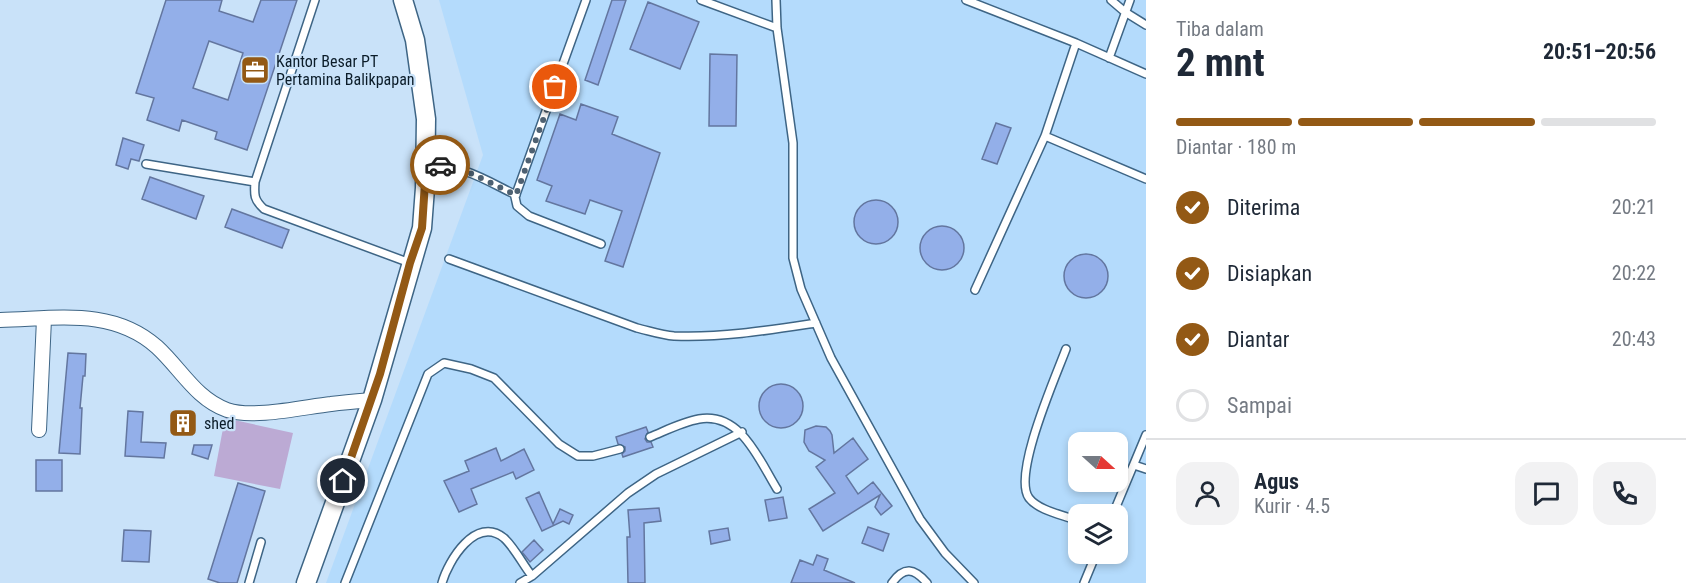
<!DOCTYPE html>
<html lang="id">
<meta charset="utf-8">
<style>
body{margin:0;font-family:"Roboto Condensed",sans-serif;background:#f2f2f3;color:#1f2937;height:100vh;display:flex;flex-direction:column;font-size:22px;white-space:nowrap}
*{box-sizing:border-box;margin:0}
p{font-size:20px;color:#747a83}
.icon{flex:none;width:33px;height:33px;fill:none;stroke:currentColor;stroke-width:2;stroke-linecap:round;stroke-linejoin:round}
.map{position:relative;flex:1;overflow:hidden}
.details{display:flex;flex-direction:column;background:#fff;width:540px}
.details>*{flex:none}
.needle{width:39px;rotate:111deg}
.fabs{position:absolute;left:1068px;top:432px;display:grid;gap:12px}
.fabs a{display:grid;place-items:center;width:60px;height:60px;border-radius:12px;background:#fff;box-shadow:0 3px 9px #0003;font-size:30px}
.pin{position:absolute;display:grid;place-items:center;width:51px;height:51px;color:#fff;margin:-26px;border:3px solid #fff;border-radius:50%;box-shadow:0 2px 6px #0007}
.courier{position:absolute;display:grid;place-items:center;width:60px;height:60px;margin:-30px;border:4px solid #935915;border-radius:50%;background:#fff;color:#222;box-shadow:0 2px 8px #0007}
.headline em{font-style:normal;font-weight:700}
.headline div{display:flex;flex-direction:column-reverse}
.headline{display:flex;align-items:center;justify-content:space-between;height:102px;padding:0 30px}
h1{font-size:39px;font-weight:700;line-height:45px}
.bar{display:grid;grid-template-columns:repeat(4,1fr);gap:9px 6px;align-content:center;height:72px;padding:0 30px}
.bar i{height:8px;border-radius:4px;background:#e0e1e3}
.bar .current{background:#935915}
.bar p{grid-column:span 4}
.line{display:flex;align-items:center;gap:15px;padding:0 30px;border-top:2px solid #e0e1e3}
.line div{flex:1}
.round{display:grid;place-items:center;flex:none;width:63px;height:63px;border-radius:18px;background:#f2f2f3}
ol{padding:0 30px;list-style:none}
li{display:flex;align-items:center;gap:18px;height:66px}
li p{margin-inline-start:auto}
li .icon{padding:6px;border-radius:50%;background:#935915;color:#fff;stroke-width:4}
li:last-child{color:#747a83}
li i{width:33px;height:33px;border:3px solid #e0e1e3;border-radius:50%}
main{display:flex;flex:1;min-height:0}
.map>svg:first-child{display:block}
.built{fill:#b4dbfc;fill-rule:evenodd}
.green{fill:#bcaad4}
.building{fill:#93afe9;stroke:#63769f;stroke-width:1.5;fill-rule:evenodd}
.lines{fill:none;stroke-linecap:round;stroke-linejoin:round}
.lane-casing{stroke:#3e6585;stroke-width:10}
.street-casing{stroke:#3e6585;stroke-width:16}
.secondary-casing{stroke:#3e6585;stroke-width:21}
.lane{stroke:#fff;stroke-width:7}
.street{stroke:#fff;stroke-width:14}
.secondary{stroke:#fff;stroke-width:18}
.done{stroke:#4e6172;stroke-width:6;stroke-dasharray:0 10.8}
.route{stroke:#935915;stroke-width:8}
.labels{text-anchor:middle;stroke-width:4.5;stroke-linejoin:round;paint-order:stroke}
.poi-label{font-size:16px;fill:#0b1c29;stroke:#c9e2f9;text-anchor:start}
</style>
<main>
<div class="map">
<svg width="1146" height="583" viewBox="0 0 1146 583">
<rect width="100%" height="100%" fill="#c9e2f9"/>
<!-- built -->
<path class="built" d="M439 0H1146V583H326L483 155ZM1078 442H1118V482H1078ZM1078 514H1118V554H1078Z"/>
<!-- green -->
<path class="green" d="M225 418 293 433 280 489 214 476Z"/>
<!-- building -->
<path class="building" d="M166 0H222L219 11 253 22 261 0H297L247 150 215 139 217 132 182 120 179 131 147 120 154 98 136 93ZM209 41 243 53 228 100 193 88Z
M612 0H626L598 85 585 80Z
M648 2 699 22 680 69 630 49Z
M710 54 737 55 736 126H709Z
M581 104 618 117 612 134 660 153 623 267 605 261 622 211 590 200 585 214 546 201 552 186 537 180 560 114 576 120Z
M996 123 1011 128 997 164 982 159Z
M123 138 144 145 139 161 131 159 128 169 116 165Z
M150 177 204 196 196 219 142 199Z
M854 222a22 22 0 1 1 44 0a22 22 0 1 1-44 0Z
M232 209 289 230 282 248 225 227Z
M920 248a22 22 0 1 1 44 0a22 22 0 1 1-44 0Z
M1064 276a22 22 0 1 1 44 0a22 22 0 1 1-44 0Z
M68 353 86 354 85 376H83L80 408H82L80 454 59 453Z
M759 406a22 22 0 1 1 44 0a22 22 0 1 1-44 0Z
M128 411 143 412 141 442 166 443 164 458 125 456Z
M816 426 826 427 830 431 832 435 834 453 853 438 868 459 846 476 858 494 873 482 892 506 881 515 875 507 880 495 823 531 809 509 835 493 816 467 825 460 809 451 804 442 805 430Z
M646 427 648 432 645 439 647 442H651L653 447 623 457 622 454 625 451V447L618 444 616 437Z
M194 445H212L208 459 192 454Z
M496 448 501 461 524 449 534 470 516 479 513 472 471 489 477 504 459 512 444 481 469 471 465 461Z
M36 460H62V491H36Z
M238 483 265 491 237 583H220L208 579Z
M539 492 553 524 560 509 573 515 569 524 563 521 542 531 526 498Z
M783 497 787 518 769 521 765 500Z
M659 508 661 521 644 523 645 583H628L627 537H630L628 510Z
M868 527 889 534 883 551 862 543Z
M728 528 730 540 711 544 709 531Z
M124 530 151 531 149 562 122 561Z
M534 540 543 550 530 562 522 552Z
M817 555 828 559 824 570 855 583H791L800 560 813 565Z"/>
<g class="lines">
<!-- lane casing -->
<g class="lane-casing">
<path id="lane" d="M315 0 255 182C254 195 254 200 264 209L410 263
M586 0 515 197 517 206 529 216 601 244
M701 0 777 28
M776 0 777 28 793 143V258L801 289 831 358 920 519 945 553 974 583
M966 0 1076 43 1146 74
M1111 0 1125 12 1146 25
M1109 58 1130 0
M1045 136 1146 179
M146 164 255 182
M426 167C459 162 487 181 516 195
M449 259 637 328C650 331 662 335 674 336 721 338 770 330 816 323
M975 290 1045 136 1076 43
M1066 349C1056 376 1012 475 1029 498 1039 511 1064 515 1078 521
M650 437C665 431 682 422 699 419 741 412 759 460 777 489
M1134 465 1146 469
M1113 514 1146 435
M249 583 261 542
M345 583 428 374 444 363 471 369 494 378 559 444 578 456H593L620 449
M442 583C448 561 476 515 504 538 515 548 523 565 532 576
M520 583 532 576 628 493 656 474 742 432
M892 583C904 566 914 568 927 583
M1084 583 1096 554"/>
</g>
<!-- street casing -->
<g class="street-casing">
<path id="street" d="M0 320C55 319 112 307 157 347 181 369 196 399 227 410 253 419 304 407 331 404 345 402 359 401 372 400
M39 430 44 319"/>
</g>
<!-- secondary casing -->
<g class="secondary-casing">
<path id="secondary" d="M306 583 372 400 422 228 425 188 426 119 415 40 403 0"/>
</g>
<!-- lane -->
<use href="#lane" class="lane"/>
<!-- street -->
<use href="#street" class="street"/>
<!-- secondary -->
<use href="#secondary" class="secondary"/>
</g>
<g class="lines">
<!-- done -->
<path class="done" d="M440 165 464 170 516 195 555 87"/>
<!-- route -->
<path class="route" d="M343 481 380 374 410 263 422 228 426 167 440 165"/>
</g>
<!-- icons -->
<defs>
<g id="office-square" transform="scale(1.5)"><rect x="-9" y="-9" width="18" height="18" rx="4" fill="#935915" stroke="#c9e2f9"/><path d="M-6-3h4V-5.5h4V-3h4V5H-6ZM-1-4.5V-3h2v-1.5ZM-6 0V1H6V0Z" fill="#fff"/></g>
<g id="building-square" transform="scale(1.5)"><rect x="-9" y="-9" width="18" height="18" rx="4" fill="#935915" stroke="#c9e2f9"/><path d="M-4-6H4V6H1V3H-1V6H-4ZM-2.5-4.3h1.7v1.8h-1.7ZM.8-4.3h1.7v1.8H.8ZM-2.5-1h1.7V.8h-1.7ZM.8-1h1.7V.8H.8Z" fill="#fff"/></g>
</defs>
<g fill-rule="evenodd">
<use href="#office-square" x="255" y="70"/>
<use href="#building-square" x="183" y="423"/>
</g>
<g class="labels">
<!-- poi labels -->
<g class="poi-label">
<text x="276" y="67">Kantor Besar PT<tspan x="276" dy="18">Pertamina Balikpapan</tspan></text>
<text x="204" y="429">shed</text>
</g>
</g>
</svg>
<div class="fabs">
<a><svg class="needle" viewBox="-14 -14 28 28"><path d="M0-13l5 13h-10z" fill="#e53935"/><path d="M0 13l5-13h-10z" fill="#747a83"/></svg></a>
<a><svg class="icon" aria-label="layers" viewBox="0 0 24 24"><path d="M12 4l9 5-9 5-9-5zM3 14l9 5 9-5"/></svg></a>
</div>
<div class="pin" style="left:555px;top:87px;background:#ea580c"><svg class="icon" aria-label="bag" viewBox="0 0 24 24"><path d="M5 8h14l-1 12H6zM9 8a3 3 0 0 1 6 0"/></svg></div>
<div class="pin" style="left:343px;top:481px;background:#1f2937"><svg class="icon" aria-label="home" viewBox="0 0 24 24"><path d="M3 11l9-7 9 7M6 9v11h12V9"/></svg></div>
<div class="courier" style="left:440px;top:165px"><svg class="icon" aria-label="car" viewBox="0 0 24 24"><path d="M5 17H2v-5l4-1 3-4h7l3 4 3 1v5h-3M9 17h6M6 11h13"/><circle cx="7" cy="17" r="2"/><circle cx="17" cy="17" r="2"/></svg></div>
</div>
<section class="details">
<div class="headline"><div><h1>2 mnt</h1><p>Tiba dalam</p></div><em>20:51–20:56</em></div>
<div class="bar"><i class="current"></i><i class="current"></i><i class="current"></i><i></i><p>Diantar · 180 m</p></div>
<ol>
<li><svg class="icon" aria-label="check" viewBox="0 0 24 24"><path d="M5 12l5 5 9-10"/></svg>Diterima<p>20:21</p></li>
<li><svg class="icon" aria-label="check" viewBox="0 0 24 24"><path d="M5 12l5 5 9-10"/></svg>Disiapkan<p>20:22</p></li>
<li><svg class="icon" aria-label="check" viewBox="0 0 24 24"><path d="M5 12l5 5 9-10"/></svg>Diantar<p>20:43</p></li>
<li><i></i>Sampai</li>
</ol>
<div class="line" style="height:108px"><a class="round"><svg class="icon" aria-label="person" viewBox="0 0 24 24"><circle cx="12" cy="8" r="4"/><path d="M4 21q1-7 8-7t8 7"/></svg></a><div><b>Agus</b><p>Kurir · 4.5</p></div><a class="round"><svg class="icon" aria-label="chat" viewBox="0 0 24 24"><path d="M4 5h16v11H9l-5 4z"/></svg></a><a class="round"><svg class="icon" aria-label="phone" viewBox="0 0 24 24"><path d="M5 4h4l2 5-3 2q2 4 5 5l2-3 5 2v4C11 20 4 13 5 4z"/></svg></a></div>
</section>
</main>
